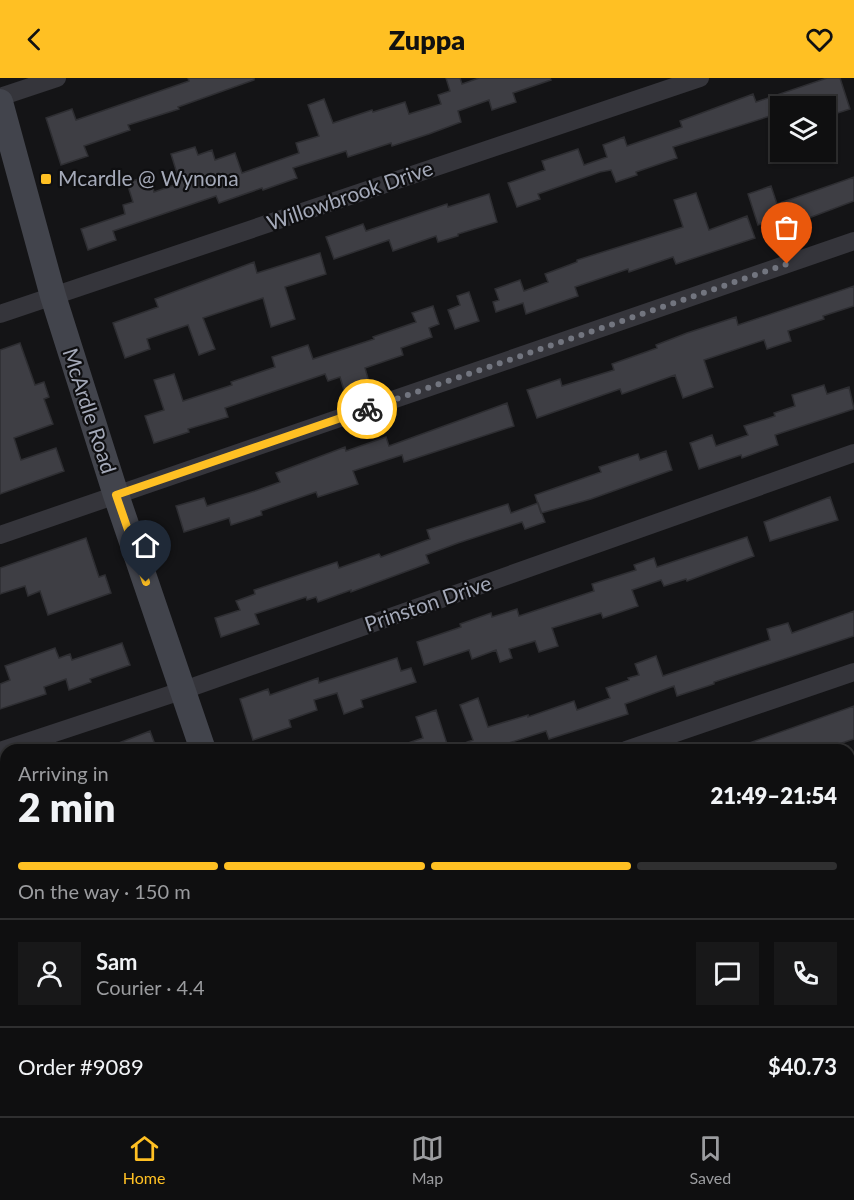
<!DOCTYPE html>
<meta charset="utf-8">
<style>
body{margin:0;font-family:Lato,sans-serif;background:#181819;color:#f1f3f6;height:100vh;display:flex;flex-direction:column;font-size:22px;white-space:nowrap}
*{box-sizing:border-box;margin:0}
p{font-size:20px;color:#9b9c9f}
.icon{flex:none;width:33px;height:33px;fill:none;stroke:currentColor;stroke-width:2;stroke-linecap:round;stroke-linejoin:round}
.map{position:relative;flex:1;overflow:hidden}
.side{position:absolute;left:0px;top:666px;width:855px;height:372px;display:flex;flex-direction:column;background:#0f0f10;border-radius:18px 18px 0 0;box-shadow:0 2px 4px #0004,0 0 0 2px #2f2f30}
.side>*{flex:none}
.fabs{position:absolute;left:770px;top:18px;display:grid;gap:12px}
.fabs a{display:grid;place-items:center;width:66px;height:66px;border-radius:0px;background:#0f0f10;box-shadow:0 2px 4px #0004,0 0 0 2px #2f2f30;font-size:30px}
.pin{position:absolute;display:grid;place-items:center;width:51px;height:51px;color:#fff;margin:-62px -26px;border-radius:50% 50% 50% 0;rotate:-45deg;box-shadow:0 0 6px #0007}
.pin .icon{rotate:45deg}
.courier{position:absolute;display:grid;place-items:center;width:60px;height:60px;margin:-30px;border:4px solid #ffc023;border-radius:50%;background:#fff;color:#222;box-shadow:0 2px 8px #0007}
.head em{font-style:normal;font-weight:800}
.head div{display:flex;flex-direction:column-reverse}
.head{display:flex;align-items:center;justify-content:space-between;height:102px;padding:0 18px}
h1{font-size:39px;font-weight:800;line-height:45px}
.bar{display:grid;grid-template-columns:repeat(4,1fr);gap:9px 6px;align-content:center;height:72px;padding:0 18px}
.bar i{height:8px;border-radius:4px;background:#2f2f30}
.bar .current{background:#ffc023}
.bar p{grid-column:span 4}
.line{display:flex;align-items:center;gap:15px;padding:0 18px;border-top:2px solid #2f2f30}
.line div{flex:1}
.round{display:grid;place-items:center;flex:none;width:63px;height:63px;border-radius:0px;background:#181819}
header{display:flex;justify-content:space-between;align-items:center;height:78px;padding:0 18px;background:#ffc023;color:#111;font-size:27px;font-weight:800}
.tab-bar{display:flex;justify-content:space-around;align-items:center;height:84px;border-top:2px solid #2f2f30;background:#0f0f10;font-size:16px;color:#9b9c9f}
.tab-bar a{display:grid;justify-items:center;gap:3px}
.tab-bar .current{color:#ffc023}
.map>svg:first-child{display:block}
.building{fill:#3e3e44;stroke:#2e2e32;stroke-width:1.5}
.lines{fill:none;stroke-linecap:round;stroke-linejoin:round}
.minor{stroke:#35353b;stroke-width:18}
.secondary{stroke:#42444c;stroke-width:26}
.done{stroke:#72757f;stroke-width:6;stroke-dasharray:0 10.8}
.route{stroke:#ffc023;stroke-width:8}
.poi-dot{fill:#ffc023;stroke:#0f0f11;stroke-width:2}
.labels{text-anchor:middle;stroke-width:4.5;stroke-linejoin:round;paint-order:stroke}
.poi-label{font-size:21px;fill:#a4a9b8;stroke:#0f0f11;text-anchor:start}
.street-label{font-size:21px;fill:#a4a9b8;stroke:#0f0f11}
</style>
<header><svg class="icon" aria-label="back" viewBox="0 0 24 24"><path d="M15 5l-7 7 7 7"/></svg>Zuppa<svg class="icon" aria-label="heart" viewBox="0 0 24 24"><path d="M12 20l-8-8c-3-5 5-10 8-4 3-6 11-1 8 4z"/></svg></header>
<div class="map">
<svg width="854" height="1038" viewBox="0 0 854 1038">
<rect width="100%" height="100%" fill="#141416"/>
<!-- building -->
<path class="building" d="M188 0H254V2L178 29 179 31 128 47 130 52 84 68 88 78 61 87 46 40 72 31 76 42 189 3Z
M446 0H460L462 6 479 0H550L551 2 513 15 516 24 492 32 489 22 458 33 461 44 429 56 392 68 391 65 348 79 346 73 293 90 297 100 263 112 262 110 219 125 216 118 113 153 116 162 88 172 81 151 125 136 123 127 133 124 127 105 141 100 144 109 152 106 154 114 180 105 171 76 195 69 198 77 212 72 215 82 235 75 242 95 299 75 296 65 319 58 308 27 324 21 333 45 372 32 373 34 405 24 409 36 441 26 438 17 450 13Z
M827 0H840L850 31 825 39V28H780V61H778L770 38 673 69 677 80 636 94 637 97 616 104 611 92 600 94 538 116 540 121 517 129 508 105 545 92 542 83 578 71 584 87 607 79 603 67 624 59 627 68 682 49 680 43 753 16 756 24Z
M854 99V123L785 149 782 138 758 147 748 116 771 108 777 126Z
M696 115 709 152 747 138 755 160 676 186 673 179 629 194 628 191 575 209 578 218 526 236 523 225 496 234 493 224 499 222 495 211 520 202 524 213 548 204 545 196 577 184V182L683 149 674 122Z
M489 116 497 144 458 156V158L438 164 436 158 393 173 389 162 334 181 326 159 363 146 366 153 447 126 448 129Z
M320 175 326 196 285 209 295 241 271 249 263 220 203 240 215 271 199 277 188 247 147 261 150 271 125 280 113 245 158 229 155 221 254 184 257 195Z
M854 208V228L823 238 824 241 788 253 791 263 767 271 764 262 704 282 713 309 683 320 675 297 622 316 620 311 537 340 527 312 560 301 562 308 614 292 612 286 657 270 656 267 687 255 736 239 738 247Z
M469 214 479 243 455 251 448 232 460 227 457 218Z
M433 228 439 246 429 250 432 259 401 270 403 277 365 290 369 304 344 312 340 299 328 303 325 296 225 330 228 339 188 351 189 354 154 365 145 338 164 332 154 302 174 296 183 323 232 307 231 304 275 289 272 279 308 267 313 281 374 261 373 259 416 244 412 235Z
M20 265 35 307 44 304 49 319 44 321 53 346 14 360 21 382 56 370 64 393 0 416V272Z
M824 307 827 316 849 309 854 331 775 357 778 367 742 380 741 377 699 391 690 365 712 357 716 368 748 357 744 348 775 338 774 335 795 328 792 317Z
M507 325 514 348 404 384 402 377 353 393 358 406 318 419 316 414 261 433 262 437 231 447 229 440 184 454 176 428 204 420 207 428 255 413 280 404 276 395 345 369 346 373 386 359 389 368Z
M666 373 672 392 591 421 541 435 535 417 601 394 599 389 638 376 640 382Z
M830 419 838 442 770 463 764 444Z
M538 425 545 444 525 451 522 444 458 465 426 477 429 485 351 514V512L318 524 316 519 307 522 306 519 255 536 259 546 221 559 215 540 240 532 236 523 255 516 254 512 337 484 339 490 379 476 381 479 430 461 427 452 508 426 511 435Z
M747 459 754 478 687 503 686 501 664 508 661 502 632 512 638 528 603 540 601 535 552 550 558 568 539 574 535 563 509 571 512 580 500 584 496 572 472 581 469 572 424 587 417 564 461 549 460 546 491 535 492 539 517 531 519 538 594 513 592 506 636 492 634 487 654 480 657 489Z
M86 460 99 499 105 497 111 515 48 537 40 513 28 518 25 508 0 516V490Z
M854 533V558L714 604V606L677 618 674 608 625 626 628 636 549 661 546 653 493 670 494 672H451V670L473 662 460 627 478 620 488 649 528 637V639L574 623 577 632 610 620 606 610 629 602 628 600 639 597 635 586 656 578 663 598 770 562 767 551 788 545 792 555Z
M122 565 130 587 90 601 91 604 69 612 66 601 44 609 46 616 0 631V606L10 602 5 588 55 570 59 580 70 576 72 582Z
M397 580 401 593 411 590 416 604 361 622 363 629 344 636 337 615 314 622 317 632 289 642 291 649 253 662 240 621 268 611 270 617 318 600 319 605Z
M854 628V661L821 672H738V669Z
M436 632 449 672H393V670L423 660 416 639Z
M150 653 157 672H103V671Z"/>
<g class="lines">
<!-- minor -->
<path class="minor" d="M0 19 57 0
M0 236 700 0
M0 457 854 163
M626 672 854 594
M0 673 184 612 854 375
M849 810 854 809
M0 886 6 884
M849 1025 854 1024
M137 1038 157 1032
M812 1038 830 1032"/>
<!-- secondary -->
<path class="secondary" d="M0 24 53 218 116 417 203 672
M331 1032 334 1038"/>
</g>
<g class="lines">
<!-- done -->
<path class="done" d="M367 331 787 186"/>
<!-- route -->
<path class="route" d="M146 504 116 417 367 331"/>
</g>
<!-- markers -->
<rect class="poi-dot" x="40" y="95" width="12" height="12" rx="3"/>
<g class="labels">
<!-- poi labels -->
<g class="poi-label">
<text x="58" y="108">Mcardle @ Wynona</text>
</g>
<!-- street labels -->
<g class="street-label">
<text transform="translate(350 118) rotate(-19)" y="7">Willowbrook Drive</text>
<text transform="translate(89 333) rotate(72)" y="7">McArdle Road</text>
<text transform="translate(428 526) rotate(-19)" y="7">Prinston Drive</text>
</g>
</g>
</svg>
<div class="fabs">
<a><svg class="icon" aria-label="layers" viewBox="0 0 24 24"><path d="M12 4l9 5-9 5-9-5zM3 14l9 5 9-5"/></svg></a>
</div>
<div class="pin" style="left:787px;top:186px;background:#ea580c"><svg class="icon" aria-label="bag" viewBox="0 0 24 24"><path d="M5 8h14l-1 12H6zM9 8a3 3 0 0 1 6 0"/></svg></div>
<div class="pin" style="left:146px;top:504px;background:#1f2937"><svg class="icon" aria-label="home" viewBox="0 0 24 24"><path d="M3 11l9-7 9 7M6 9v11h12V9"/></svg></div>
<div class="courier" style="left:367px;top:331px"><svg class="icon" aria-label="bike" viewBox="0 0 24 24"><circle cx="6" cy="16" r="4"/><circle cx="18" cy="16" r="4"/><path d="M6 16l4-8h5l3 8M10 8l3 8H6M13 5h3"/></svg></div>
<section class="side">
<div class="head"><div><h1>2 min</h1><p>Arriving in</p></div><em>21:49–21:54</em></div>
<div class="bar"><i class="current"></i><i class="current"></i><i class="current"></i><i></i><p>On the way · 150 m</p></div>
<div class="line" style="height:108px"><a class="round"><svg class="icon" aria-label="person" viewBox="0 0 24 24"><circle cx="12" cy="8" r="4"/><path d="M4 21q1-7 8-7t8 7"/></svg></a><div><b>Sam</b><p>Courier · 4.4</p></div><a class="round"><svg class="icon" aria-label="chat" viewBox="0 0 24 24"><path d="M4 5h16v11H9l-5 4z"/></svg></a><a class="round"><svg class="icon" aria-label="phone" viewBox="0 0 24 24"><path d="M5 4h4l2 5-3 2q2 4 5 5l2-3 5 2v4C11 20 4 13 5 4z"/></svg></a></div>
<div class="line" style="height:78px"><div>Order #9089</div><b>$40.73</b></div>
</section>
</div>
<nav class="tab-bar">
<a class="current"><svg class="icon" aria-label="home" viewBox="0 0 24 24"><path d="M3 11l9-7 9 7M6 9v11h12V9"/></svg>Home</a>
<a><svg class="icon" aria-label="map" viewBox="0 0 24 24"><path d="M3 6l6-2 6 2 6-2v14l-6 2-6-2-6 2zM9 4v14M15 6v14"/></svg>Map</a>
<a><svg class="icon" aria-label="saved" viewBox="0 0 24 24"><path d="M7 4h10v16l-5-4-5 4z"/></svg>Saved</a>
</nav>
